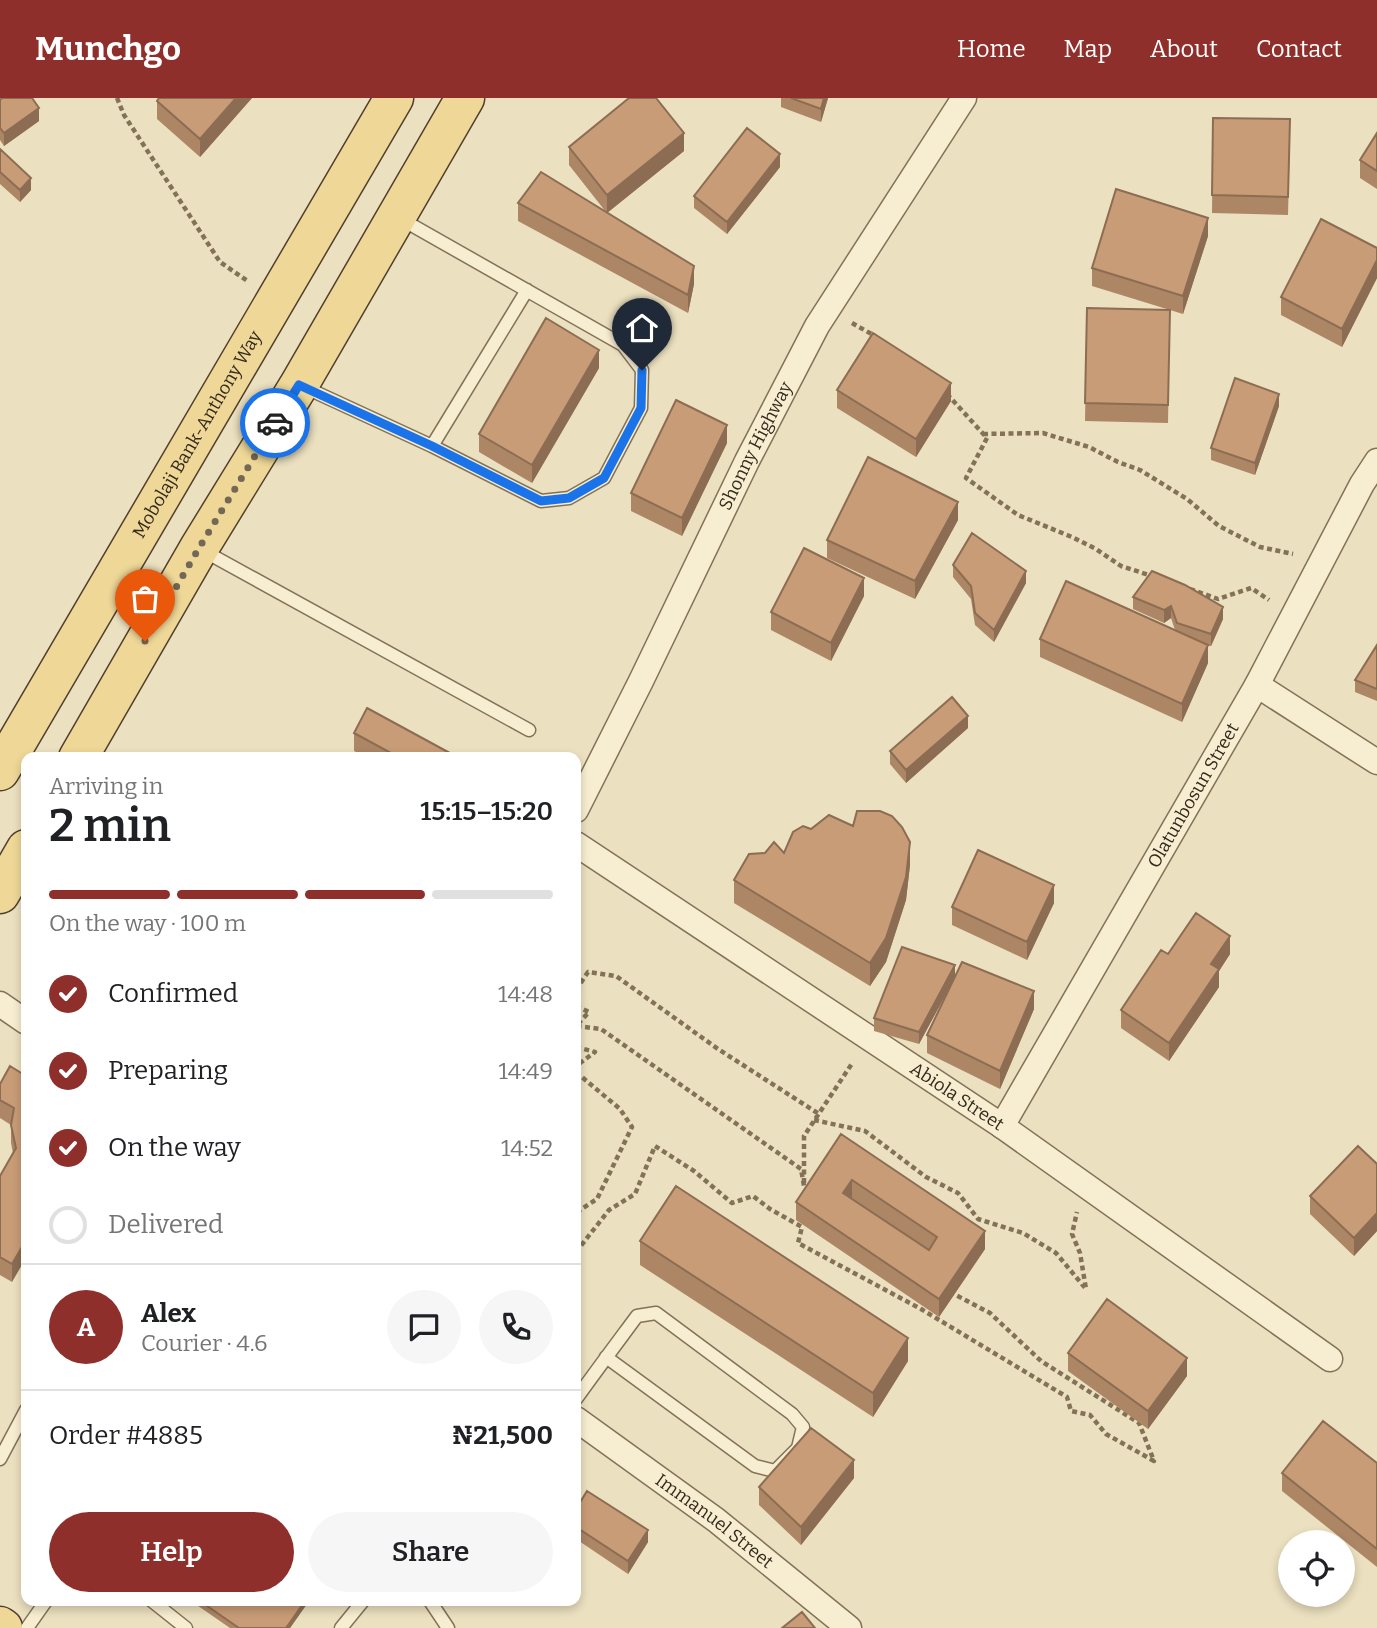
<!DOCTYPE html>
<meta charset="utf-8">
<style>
body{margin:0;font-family:Bitter,serif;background:#f6f6f6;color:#202124;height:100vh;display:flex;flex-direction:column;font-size:26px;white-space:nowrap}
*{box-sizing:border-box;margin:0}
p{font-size:23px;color:#757577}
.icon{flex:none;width:38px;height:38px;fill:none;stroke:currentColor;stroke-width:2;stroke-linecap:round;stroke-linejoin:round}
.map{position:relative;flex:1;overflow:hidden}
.panel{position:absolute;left:21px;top:654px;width:560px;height:854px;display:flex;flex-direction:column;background:#fff;border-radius:14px;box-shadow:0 4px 10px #0003}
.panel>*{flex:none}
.fabs{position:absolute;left:1278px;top:1432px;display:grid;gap:14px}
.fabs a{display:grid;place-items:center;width:77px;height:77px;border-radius:50%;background:#fff;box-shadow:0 4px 10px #0003;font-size:35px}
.pin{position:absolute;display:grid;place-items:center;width:60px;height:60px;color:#fff;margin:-72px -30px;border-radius:50% 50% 50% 0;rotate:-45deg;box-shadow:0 0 7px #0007}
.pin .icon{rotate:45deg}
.courier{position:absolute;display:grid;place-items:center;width:70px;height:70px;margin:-35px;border:5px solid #1a73e8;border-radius:50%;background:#fff;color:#222;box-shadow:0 2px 9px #0007}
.summary em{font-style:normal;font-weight:600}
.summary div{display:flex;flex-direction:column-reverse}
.summary{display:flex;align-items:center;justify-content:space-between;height:119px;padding:0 28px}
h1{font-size:46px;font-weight:600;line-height:52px}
.bar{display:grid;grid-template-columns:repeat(4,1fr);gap:10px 7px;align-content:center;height:84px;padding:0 28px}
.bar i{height:9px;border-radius:5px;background:#e0e0e0}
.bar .active{background:#8f2f2b}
.bar p{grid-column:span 4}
.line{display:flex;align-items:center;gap:18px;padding:0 28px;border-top:2px solid #e0e0e0}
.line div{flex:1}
.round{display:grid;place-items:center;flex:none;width:74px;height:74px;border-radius:37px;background:#f6f6f6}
ol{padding:0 28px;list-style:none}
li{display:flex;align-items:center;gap:21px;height:77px}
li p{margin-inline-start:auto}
li .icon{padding:7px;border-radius:50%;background:#8f2f2b;color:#fff;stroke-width:4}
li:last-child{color:#757577}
li i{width:38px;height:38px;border:4px solid #e0e0e0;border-radius:50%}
.cta{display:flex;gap:14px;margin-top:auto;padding:14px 28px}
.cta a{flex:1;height:80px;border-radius:42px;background:#8f2f2b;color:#fff;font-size:28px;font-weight:600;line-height:80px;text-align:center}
.cta a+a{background:#f6f6f6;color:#202124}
header{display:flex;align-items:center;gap:42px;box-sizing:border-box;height:98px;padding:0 35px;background:#8f2f2b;color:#fff}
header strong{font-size:33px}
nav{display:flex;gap:38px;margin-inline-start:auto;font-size:24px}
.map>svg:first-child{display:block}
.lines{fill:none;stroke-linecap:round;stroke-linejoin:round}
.service-casing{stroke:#837158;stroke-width:15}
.minor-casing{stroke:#837158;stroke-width:27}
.primary-casing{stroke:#503f2d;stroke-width:41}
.path{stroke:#837158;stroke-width:4.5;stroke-dasharray:5 3.5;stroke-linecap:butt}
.service{stroke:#f7edd1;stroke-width:12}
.minor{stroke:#f7edd1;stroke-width:24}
.primary{stroke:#eed797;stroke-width:38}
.wall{fill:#ac8665}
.shaded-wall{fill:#8c6d53}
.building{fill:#c89c76;stroke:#8c6d53;stroke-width:2;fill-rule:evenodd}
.done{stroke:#736855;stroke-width:7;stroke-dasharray:0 12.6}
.route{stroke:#1a73e8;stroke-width:9}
.labels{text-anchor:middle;stroke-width:5;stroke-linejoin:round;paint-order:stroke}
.street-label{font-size:18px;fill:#33281c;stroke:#f3eace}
</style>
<header>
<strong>Munchgo</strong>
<nav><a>Home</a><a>Map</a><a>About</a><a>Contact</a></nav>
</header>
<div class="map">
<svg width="1377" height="1530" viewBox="0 0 1377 1530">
<rect width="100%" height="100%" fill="#ebe0bf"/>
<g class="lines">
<!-- service casing -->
<g class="service-casing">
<path id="service" d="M302 288 432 348 541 403 569 400 604 380 641 310 642 272 623 247 401 121
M432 348 527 192
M202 452 529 632
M576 1301C596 1273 617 1245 637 1218L656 1215 792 1316 803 1329 798 1350 775 1373 755 1368 606 1259
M0 1361 26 1312
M152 1503 186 1530
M430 1503 448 1530
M27 1530 46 1503
M341 1530 363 1503"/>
</g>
<!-- minor casing -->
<g class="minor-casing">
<g id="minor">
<path d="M1257 587 1377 664"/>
<path id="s1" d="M576 712 641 583 747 363 817 228 964 0"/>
<path id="s2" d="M576 746 1002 1028 1330 1261"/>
<path d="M0 906 26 924"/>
<path id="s3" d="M1002 1028 1257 587 1362 386 1377 363"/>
<path id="s4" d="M576 1321 716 1422 849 1530"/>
</g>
</g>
<!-- primary casing -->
<g class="primary-casing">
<g id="primary">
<path d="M78 660 199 450 299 287 465 0"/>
<path id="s5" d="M0 673 394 0"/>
<path d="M0 796 26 751"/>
<path d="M0 1528 3 1530"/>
</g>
</g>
<!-- path -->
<path class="path" d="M117 0 124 17 220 164 249 184
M852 225 875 238
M947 296 987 340 966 380 1018 417 1072 439 1096 451 1121 468 1152 478
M983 336 1043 335 1089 349 1118 364 1140 372 1187 401 1219 428 1260 449 1293 456
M1190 491 1218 501 1251 490 1269 502
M576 892 588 874 616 878 718 951 819 1016
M576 908 589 914 576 928 601 931 801 1071 804 1088V1038L853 964
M576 949 595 954 576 968
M576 974 620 1011 632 1029 597 1101 580 1112 576 1111
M814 1022 865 1033 926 1079 958 1095 978 1121 1023 1135 1056 1155 1086 1191 1080 1155 1072 1136 1077 1114
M576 1154 609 1112 635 1096 655 1048 694 1073 732 1105 753 1098 770 1111 802 1129 798 1145 921 1211 1067 1299 1071 1313 1090 1317 1106 1336 1154 1363 1139 1325 1041 1263 990 1215 950 1194"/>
<!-- service -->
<use href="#service" class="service"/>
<!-- minor -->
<use href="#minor" class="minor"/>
<!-- primary -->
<use href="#primary" class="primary"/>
</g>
<!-- wall -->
<path class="wall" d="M159 0H252L200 59 157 21V3Z
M781 0H828L821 24 781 9Z
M0 2 39 23 4 48 0 42Z
M1213 20 1290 39 1288 117 1212 115Z
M1377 35V91L1360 80V62Z
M569 49 684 53 607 115 694 186 688 215 518 123V105L606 114 569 67Z
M0 51 31 92 20 104 0 86Z
M780 69 727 136 694 110V98Z
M1208 138 1183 216 1170 212 1168 325 1085 323 1087 210 1170 212 1092 188V170Z
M1377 150V180L1342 249 1281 217V199Z
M599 270 532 385 479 354V336Z
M837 292 951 303 916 359 837 310Z
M1279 308 1255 377 1211 362V350Z
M727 345 682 438 631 413V395Z
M958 422 915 501 827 460V442Z
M953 467 1026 485 994 544 975 527 971 501 953 479Z
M864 498 831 563 771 532V514Z
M1133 499 1223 521 1211 548H1208V565L1182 624 1040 559V541L1175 532 1171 520 1164 525 1133 511Z
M1377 547V603L1355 594V582Z
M968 630 906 685 890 666V653Z
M354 635 459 660H367L354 653Z
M910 767 906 802 886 864 870 888 734 805V782Z
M1054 805 1027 862 952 827V809Z
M1168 856H1230L1219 873V889L1169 963 1121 930V912Z
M955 878 1034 911 1000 991 927 955V937L950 889 919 946 874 933V920Z
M26 978 12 1184 0 1177V1078L13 1055 11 1045V1027L0 1020V986Z
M841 1036 985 1151 939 1219 796 1122V1104Z
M1377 1066V1133L1354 1158 1310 1116V1098Z
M640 1143 908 1263 873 1319 640 1167Z
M1068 1255 1187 1278 1148 1331 1068 1273Z
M1377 1365V1469L1282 1393V1375Z
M854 1380 801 1447 759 1407V1389Z
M576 1411 648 1444 628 1476 576 1441Z
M191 1503H309L290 1530H230Z"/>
<!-- shaded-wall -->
<path class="shaded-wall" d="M236 0H252L200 59V41Z
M824 0H828L821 24V11Z
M39 10V23L4 48V35Z
M684 35V53L607 115V97Z
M780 56V69L727 136V124Z
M31 80V92L20 104V92Z
M1208 120V138L1183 216V198Z
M1377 162V180L1342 249V231Z
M694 168V186L688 215V197Z
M599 252V270L532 385V367Z
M951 285V303L916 359V341Z
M1279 296V308L1255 377V365Z
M727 327V345L682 438V420Z
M958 404V422L915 501V483Z
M1026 473V485L994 544V532Z
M864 480V498L831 563V545Z
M1171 508V520L1164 525V512Z
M1223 509V521L1211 548V536Z
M1208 547V565L1182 624V606Z
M968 618V630L906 685V672Z
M910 744V767L906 802 886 864 870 888V865Z
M1054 787V805L1027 862V844Z
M1230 838V856L1219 873V889L1169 963V945L1211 866Z
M955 867V879L919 946V934Z
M1034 893V911L1000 991V973Z
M852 1082V1100L843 1095Z
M1377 1115V1133L1354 1158V1140Z
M985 1133V1151L939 1219V1201Z
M26 1142V1160L12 1184V1166Z
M908 1240V1263L873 1319V1295Z
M1187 1260V1278L1148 1331V1313Z
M854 1362V1380L801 1447V1429Z
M648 1432V1444L628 1476V1463Z
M305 1503H309L290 1530H286Z"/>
<!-- building -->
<path class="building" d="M2 0H32L39 10 4 35 0 30V2Z
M159 0H236L200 41 157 3Z
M629 0H656L684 35 607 97 569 49Z
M791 0H824L821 11Z
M1213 20 1290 21 1288 99 1212 97Z
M747 30 780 56 727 124 694 98Z
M1377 35V73L1360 62Z
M0 51 31 80 20 92 0 74Z
M541 74 694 168 688 197 518 105Z
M1116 91 1208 120 1183 198 1092 170Z
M1321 121 1377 150V162L1342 231 1281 199Z
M1087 210 1170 212 1168 307 1085 305Z
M546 220 599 252 532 367 479 336Z
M873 235 951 285 916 341 837 292Z
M1235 280 1279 296 1255 365 1211 350Z
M676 302 727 327 682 420 631 395Z
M868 359 958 404 915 483 827 442Z
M972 435 1026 473 994 532 975 515 971 488 953 467Z
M804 450 864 480 831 545 771 514Z
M1152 473 1185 487 1223 509 1211 536 1177 525 1171 508 1164 512 1133 499Z
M1066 483 1208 547 1182 606 1040 541Z
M1377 547V591L1355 582Z
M952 599 968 618 906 672 890 653Z
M367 610 459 660H400L354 635Z
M857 713H880L892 718 902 729 910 744 906 779 886 840 870 865 734 782 749 756 765 755 774 744 784 755 793 734 803 728 811 731 829 717 853 728Z
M978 752 1054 787 1027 844 952 809Z
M1196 815 1230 838 1211 866 1219 871 1169 945 1121 912 1161 852 1168 856Z
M902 849 955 867 919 934 874 920Z
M962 864 1034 893 1000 973 927 937Z
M10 968 26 978V1142L12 1166 0 1159V1078L16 1050 11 1027 14 1010 0 1002V986Z
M841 1036 985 1133 939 1201 796 1104ZM852 1082 937 1139 929 1152 843 1095Z
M1358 1048 1377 1066V1115L1354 1140 1310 1098Z
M676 1088 908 1240 873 1295 640 1143Z
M1107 1201 1187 1260 1148 1313 1068 1255Z
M1323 1323 1377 1365V1451L1282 1375Z
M811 1330 854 1362 801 1429 759 1389Z
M587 1393 648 1432 628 1463 576 1429V1411Z
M200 1503H305L286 1530H239Z
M802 1514 815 1530H782Z"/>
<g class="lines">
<!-- done -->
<path class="done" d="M145 543 199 450 275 325"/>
<!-- route -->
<path class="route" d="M275 325 299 287 432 348 541 403 569 400 604 380 641 310 642 272"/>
</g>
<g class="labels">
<!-- street labels -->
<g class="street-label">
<text dy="6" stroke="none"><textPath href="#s5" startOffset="390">Mobolaji Bank-Anthony Way</textPath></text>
<text dy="6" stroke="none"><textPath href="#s1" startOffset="406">Shonny Highway</textPath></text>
<text dy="6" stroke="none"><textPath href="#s3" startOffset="382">Olatunbosun Street</textPath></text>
<text dy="6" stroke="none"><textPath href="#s2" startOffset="457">Abiola Street</textPath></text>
<text dy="6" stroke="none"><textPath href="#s4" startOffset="172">Immanuel Street</textPath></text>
</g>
</g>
</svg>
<div class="fabs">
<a><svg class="icon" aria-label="locate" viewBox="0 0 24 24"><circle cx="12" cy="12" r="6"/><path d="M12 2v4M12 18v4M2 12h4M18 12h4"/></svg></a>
</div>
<div class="pin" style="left:145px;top:543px;background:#ea580c"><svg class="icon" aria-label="bag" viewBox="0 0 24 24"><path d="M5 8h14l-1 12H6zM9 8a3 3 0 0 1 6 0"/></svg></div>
<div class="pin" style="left:642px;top:272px;background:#1f2937"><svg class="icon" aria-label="home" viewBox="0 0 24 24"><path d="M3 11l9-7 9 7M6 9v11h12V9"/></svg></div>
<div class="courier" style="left:275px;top:325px"><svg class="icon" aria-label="car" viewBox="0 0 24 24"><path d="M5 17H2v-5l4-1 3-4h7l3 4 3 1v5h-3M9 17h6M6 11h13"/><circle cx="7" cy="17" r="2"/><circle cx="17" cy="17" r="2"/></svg></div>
<section class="panel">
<div class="summary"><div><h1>2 min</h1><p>Arriving in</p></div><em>15:15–15:20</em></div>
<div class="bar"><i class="active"></i><i class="active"></i><i class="active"></i><i></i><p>On the way · 100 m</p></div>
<ol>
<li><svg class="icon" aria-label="check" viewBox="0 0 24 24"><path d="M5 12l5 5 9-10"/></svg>Confirmed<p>14:48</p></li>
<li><svg class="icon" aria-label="check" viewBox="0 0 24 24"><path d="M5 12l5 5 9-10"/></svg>Preparing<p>14:49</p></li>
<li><svg class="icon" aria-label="check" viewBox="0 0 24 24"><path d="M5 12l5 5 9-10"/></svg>On the way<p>14:52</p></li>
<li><i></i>Delivered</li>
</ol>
<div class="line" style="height:126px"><b class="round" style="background:#8f2f2b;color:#fff">A</b><div><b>Alex</b><p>Courier · 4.6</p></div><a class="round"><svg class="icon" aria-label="chat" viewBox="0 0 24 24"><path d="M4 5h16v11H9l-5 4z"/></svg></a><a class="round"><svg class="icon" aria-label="phone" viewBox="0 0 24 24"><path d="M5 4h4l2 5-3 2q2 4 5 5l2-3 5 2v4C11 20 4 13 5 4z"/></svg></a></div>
<div class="line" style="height:91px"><div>Order #4885</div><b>₦21,500</b></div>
<div class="cta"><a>Help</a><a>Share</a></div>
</section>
</div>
